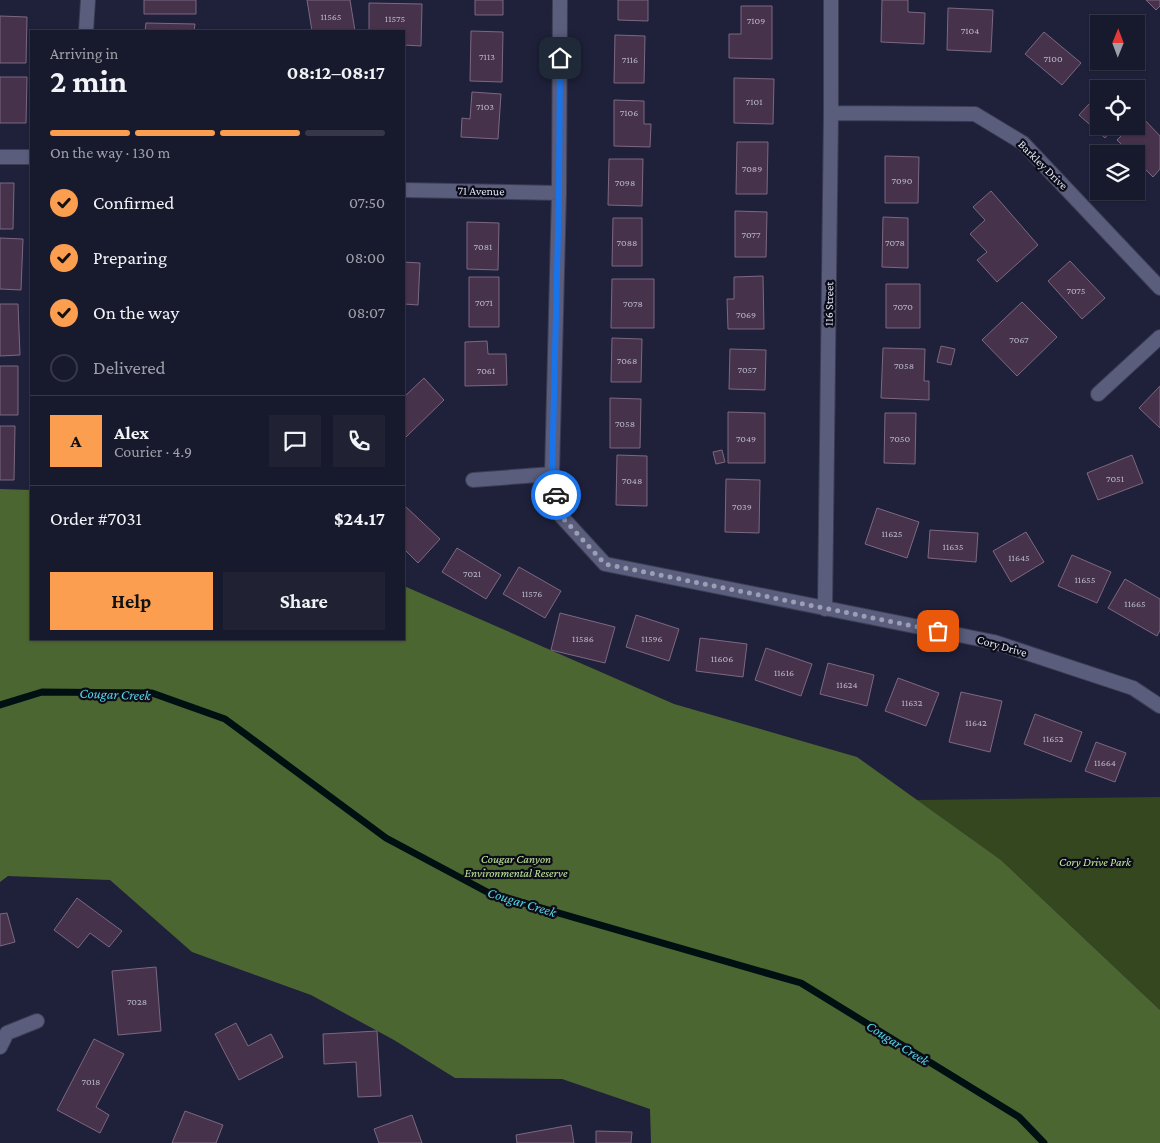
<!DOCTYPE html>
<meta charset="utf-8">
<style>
body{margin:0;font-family:"Crimson Pro",serif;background:#202234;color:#f1f3f6;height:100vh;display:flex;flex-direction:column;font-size:19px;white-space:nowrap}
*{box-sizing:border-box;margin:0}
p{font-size:16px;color:#9ea0a9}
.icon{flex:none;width:28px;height:28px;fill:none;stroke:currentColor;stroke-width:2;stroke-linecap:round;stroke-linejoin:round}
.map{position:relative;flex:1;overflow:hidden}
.details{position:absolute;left:30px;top:30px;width:375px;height:610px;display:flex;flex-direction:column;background:#17192c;border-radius:0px;box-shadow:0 1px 4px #0004,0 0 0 1px #363848}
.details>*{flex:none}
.needle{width:32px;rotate:1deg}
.buttons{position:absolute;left:1090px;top:15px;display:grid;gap:10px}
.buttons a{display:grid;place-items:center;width:55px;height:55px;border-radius:0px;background:#17192c;box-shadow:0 1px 4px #0004,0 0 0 1px #363848;font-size:25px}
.pin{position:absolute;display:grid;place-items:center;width:42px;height:42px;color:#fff;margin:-21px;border-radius:10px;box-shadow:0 2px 8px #0006}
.courier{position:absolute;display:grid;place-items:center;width:50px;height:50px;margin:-25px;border:4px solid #1a73e8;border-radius:50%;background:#fff;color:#222;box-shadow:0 1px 6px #0007}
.head em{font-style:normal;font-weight:700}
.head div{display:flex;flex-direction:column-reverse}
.head{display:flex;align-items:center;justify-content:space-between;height:85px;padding:0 20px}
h1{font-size:32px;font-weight:700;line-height:38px}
.bar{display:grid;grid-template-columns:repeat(4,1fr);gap:8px 5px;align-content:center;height:60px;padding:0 20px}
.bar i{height:6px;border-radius:4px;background:#363848}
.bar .on{background:#fb9e50}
.bar p{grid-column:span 4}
.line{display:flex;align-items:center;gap:12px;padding:0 20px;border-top:1px solid #363848}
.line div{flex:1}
.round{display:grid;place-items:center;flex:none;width:52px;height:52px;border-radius:0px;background:#202234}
ol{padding:0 20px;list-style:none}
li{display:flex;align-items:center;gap:15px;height:55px}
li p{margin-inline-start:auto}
li .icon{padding:5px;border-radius:50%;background:#fb9e50;color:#111;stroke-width:4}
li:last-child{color:#9ea0a9}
li i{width:28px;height:28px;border:2px solid #363848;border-radius:50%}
.button{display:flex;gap:10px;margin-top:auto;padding:10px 20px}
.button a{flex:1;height:58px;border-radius:0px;background:#fb9e50;color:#111;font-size:20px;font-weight:700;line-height:58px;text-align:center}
.button a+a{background:#202234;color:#f1f3f6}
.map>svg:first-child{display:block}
.green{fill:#34471f}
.forest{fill:#4c6631}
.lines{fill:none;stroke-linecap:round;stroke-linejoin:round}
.stream{stroke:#001012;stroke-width:7}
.building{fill:#46334b;stroke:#7d6782}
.minor-casing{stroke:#3c3d54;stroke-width:16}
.minor{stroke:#5a5d7c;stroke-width:14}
.done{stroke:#9c9eb3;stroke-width:5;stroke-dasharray:0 9}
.route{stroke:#1a73e8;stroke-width:6}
.labels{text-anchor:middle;stroke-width:4.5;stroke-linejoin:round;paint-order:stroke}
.number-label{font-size:10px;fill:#b9b6ca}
.street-label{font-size:12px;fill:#dfe2f4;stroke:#0b0c17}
.park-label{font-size:12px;font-style:italic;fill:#c1ea9a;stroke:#0b0c17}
.water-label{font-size:14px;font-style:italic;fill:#53d6e2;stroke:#0b0c17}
</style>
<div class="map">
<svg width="1160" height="1143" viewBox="0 0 1160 1143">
<rect width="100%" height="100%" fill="#1f213b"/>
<!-- green -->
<path class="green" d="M1160 797V1010L1001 860 917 800Z"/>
<!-- forest -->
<path class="forest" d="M0 489 31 490V639H404V586L674 704 857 757 1001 860 1160 1010V1143H651L650 1109 562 1079 455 1078 394 1040 311 995 192 952 110 880 8 876 0 882Z"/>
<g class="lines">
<!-- stream -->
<path class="stream" d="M0 705 42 692 152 693 225 719 386 838 489 893 801 983 1019 1117 1044 1143"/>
</g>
<!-- building -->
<path class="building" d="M144 0H196V14H144Z
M307 0H350L355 31H312Z
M475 0H503V15H475Z
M618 0H648V21L618 20Z
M882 0H908V12L925 13 924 44 881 42Z
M1146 0H1160V6L1156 10Z
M369 3 422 4 421 46 404 45V31H369Z
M741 6H772V59L729 58V34H741Z
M948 8 993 10 991 52 947 50Z
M0 16 27 17 26 63H0Z
M146 23 195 24 194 31H145Z
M471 31 503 32 502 82 470 81Z
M1044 32 1081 63 1062 85 1025 54Z
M615 35 645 36 644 83H614Z
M0 77H27L26 123H0Z
M734 78 774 79 773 124 734 123Z
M1110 81 1119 89H1103Z
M472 92 501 94 498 139 461 137 462 118 470 119Z
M1099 93V126H1115L1105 138 1079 115Z
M614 100 644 101V124H651L650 147 614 146Z
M1141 116 1160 136V169L1153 177 1136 160V154H1131L1117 140 1131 126H1136V121Z
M737 142H768L767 194H736Z
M885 156 919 157 918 203H885Z
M609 159H643L642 206 608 205Z
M0 183H14L13 229H0Z
M991 191 1038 245 997 282 977 260 987 252 970 234 985 220 973 207Z
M735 211 767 212 766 257H735Z
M883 217 908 218V268L882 267Z
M613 218H642V266H612Z
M467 222 499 223 498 270 467 269Z
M0 238 23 239 21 290 0 289Z
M1070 261 1105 298 1082 319 1048 281Z
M404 262 420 263 418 305 404 304Z
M763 276 764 329H728L727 299H734V277Z
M469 277H499V327H469Z
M612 279H654V328H611Z
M886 284H920V328H886Z
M1022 302 1057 337 1017 376 982 340Z
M0 304H18L20 355 0 356Z
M612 338 642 339 641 382H611Z
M487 341 488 354H506L507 385 465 386V342Z
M941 346 955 349 951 365 937 362Z
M883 348 925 349 924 381H929V400L881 398Z
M730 349 766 350 765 390 729 389Z
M0 366H18V415H0Z
M424 378 444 400 406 437 404 435V397Z
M1160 386V428L1139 408Z
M610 398 641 399 640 448H610Z
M728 412 765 413V463H728Z
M885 413H916L915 464 884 463Z
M0 426H15L14 480H0Z
M722 450 725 462 716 464 713 452Z
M617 455 647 456V506L616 505Z
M1132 455 1143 483 1098 500 1087 473Z
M726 479 760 480 759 533 725 532Z
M404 505 440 539 418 563 404 549Z
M877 508 919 522 907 558 865 544Z
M930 530 978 533 976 562 928 558Z
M1026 532 1044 562 1011 582 993 551Z
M457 548 501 575 486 599 442 572Z
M1072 555 1111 572 1097 603 1058 586Z
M519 567 561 591 545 618 503 594Z
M1125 579 1160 599V630L1157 636 1108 608Z
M560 613 615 627 605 663 551 650Z
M636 615 679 629 669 661 626 647Z
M700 638 747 644 743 677 696 671Z
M766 648 812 664 801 696 755 680Z
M828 663 874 675 867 706 820 694Z
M898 678 939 693 926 726 885 711Z
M961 692 1002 701 990 752 949 742Z
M1035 714 1082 732 1071 762 1024 744Z
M1096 742 1126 753 1115 782 1085 771Z
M77 898 122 931 109 947 90 933 78 948 54 930Z
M7 913 15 942 0 946V914Z
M156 967 161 1031 118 1035 112 971Z
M236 1023 248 1046 271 1034 283 1057 239 1080 215 1034Z
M377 1031 381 1096 358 1097 356 1062 324 1064 323 1034Z
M94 1039 124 1054 96 1107 109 1115 100 1133 57 1110Z
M185 1111 223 1125 216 1143H172Z
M412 1115 422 1143H379L374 1129Z
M571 1125 574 1143H517L516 1135Z
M596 1131 632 1132 631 1143H596Z"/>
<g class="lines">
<!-- minor casing -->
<g class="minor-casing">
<path id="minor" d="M560 0 559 193 552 474 561 516 605 564 994 642 1133 688 1160 706
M86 31 88 0
M831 113 975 114 1023 143 1160 288
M0 157H31
M404 190 559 193
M1098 394 1160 337
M473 480 552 474
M825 609 831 113V0
M0 1047 7 1033 37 1021"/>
</g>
<!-- minor -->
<use href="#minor" class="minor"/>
</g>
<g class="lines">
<!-- done -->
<path class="done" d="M556 495 561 516 605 564 938 631"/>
<!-- route -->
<path class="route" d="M556 495 552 474 559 193 560 58"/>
</g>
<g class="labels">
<!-- number labels -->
<g class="number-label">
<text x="331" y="20">11565</text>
<text x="395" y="22">11575</text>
<text x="756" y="24">7109</text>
<text x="970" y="34">7104</text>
<text x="487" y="60">7113</text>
<text x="1053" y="62">7100</text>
<text x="630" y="63">7116</text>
<text x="754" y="105">7101</text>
<text x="485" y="110">7103</text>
<text x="629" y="116">7106</text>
<text x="752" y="172">7089</text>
<text x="902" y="184">7090</text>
<text x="625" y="186">7098</text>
<text x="751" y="238">7077</text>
<text x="627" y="246">7088</text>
<text x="895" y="246">7078</text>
<text x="483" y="250">7081</text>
<text x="1076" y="294">7075</text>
<text x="484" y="306">7071</text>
<text x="633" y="307">7078</text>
<text x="903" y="310">7070</text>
<text x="746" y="318">7069</text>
<text x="1019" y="343">7067</text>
<text x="627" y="364">7068</text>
<text x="904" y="369">7058</text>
<text x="747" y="373">7057</text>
<text x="486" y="374">7061</text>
<text x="625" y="427">7058</text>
<text x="746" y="442">7049</text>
<text x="900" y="442">7050</text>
<text x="1115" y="482">7051</text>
<text x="632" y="484">7048</text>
<text x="742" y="510">7039</text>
<text x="892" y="537">11625</text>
<text x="953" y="550">11635</text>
<text x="1019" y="561">11645</text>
<text x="472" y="577">7021</text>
<text x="1085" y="583">11655</text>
<text x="532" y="597">11576</text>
<text x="1135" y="607">11665</text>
<text x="583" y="642">11586</text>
<text x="652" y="642">11596</text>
<text x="722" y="662">11606</text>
<text x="784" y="676">11616</text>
<text x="847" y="688">11624</text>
<text x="912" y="706">11632</text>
<text x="976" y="726">11642</text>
<text x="1053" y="742">11652</text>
<text x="1105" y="766">11664</text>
<text x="137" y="1005">7028</text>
<text x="91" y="1085">7018</text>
</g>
<!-- street labels -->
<g class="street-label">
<text transform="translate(1043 165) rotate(45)" y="4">Barkley Drive</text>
<text transform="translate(481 191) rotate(1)" y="4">71 Avenue</text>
<text transform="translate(829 304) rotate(-89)" y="4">116 Street</text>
<text transform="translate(1002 646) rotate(16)" y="4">Cory Drive</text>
</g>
<!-- park labels -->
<g class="park-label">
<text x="516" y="863">Cougar Canyon<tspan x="516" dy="14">Environmental Reserve</tspan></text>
<text x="1095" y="866">Cory Drive Park</text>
</g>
<!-- water labels -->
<g class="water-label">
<text transform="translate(115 694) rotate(2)" y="5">Cougar Creek</text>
<text transform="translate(522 902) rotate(17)" y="5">Cougar Creek</text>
<text transform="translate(898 1043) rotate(32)" y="5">Cougar Creek</text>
</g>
</g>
</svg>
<div class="buttons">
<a><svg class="needle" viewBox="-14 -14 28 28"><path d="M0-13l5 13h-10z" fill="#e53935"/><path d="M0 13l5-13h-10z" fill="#9ea0a9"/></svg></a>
<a><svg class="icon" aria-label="locate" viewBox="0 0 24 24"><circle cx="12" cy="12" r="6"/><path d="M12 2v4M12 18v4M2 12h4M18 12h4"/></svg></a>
<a><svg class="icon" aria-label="layers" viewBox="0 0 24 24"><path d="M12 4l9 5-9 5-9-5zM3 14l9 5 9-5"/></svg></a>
</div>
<div class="pin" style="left:938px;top:631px;background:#ea580c"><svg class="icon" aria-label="bag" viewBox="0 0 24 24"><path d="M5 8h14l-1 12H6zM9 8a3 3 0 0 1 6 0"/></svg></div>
<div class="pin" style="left:560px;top:58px;background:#1f2937"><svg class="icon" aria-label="home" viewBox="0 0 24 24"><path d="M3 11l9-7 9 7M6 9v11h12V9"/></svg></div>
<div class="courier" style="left:556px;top:495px"><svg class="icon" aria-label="car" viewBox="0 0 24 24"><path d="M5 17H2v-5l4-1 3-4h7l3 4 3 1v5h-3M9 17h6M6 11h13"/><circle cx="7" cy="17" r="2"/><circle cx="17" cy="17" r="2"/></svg></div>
<section class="details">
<div class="head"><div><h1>2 min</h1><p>Arriving in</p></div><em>08:12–08:17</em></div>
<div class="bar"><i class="on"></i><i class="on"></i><i class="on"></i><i></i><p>On the way · 130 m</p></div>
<ol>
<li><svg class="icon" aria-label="check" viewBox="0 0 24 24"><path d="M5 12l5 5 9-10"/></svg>Confirmed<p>07:50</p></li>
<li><svg class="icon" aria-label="check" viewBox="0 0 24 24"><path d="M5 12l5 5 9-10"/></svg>Preparing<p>08:00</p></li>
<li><svg class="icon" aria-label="check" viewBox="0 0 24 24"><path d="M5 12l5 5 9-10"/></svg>On the way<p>08:07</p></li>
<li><i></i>Delivered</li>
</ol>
<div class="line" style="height:90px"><b class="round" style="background:#fb9e50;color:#111">A</b><div><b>Alex</b><p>Courier · 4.9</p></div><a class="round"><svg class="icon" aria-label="chat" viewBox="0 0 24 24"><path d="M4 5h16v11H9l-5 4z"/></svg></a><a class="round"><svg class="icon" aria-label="phone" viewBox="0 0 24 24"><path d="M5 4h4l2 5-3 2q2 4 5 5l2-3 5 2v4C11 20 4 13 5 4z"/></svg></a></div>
<div class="line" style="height:65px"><div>Order #7031</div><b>$24.17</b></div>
<div class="button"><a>Help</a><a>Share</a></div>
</section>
</div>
